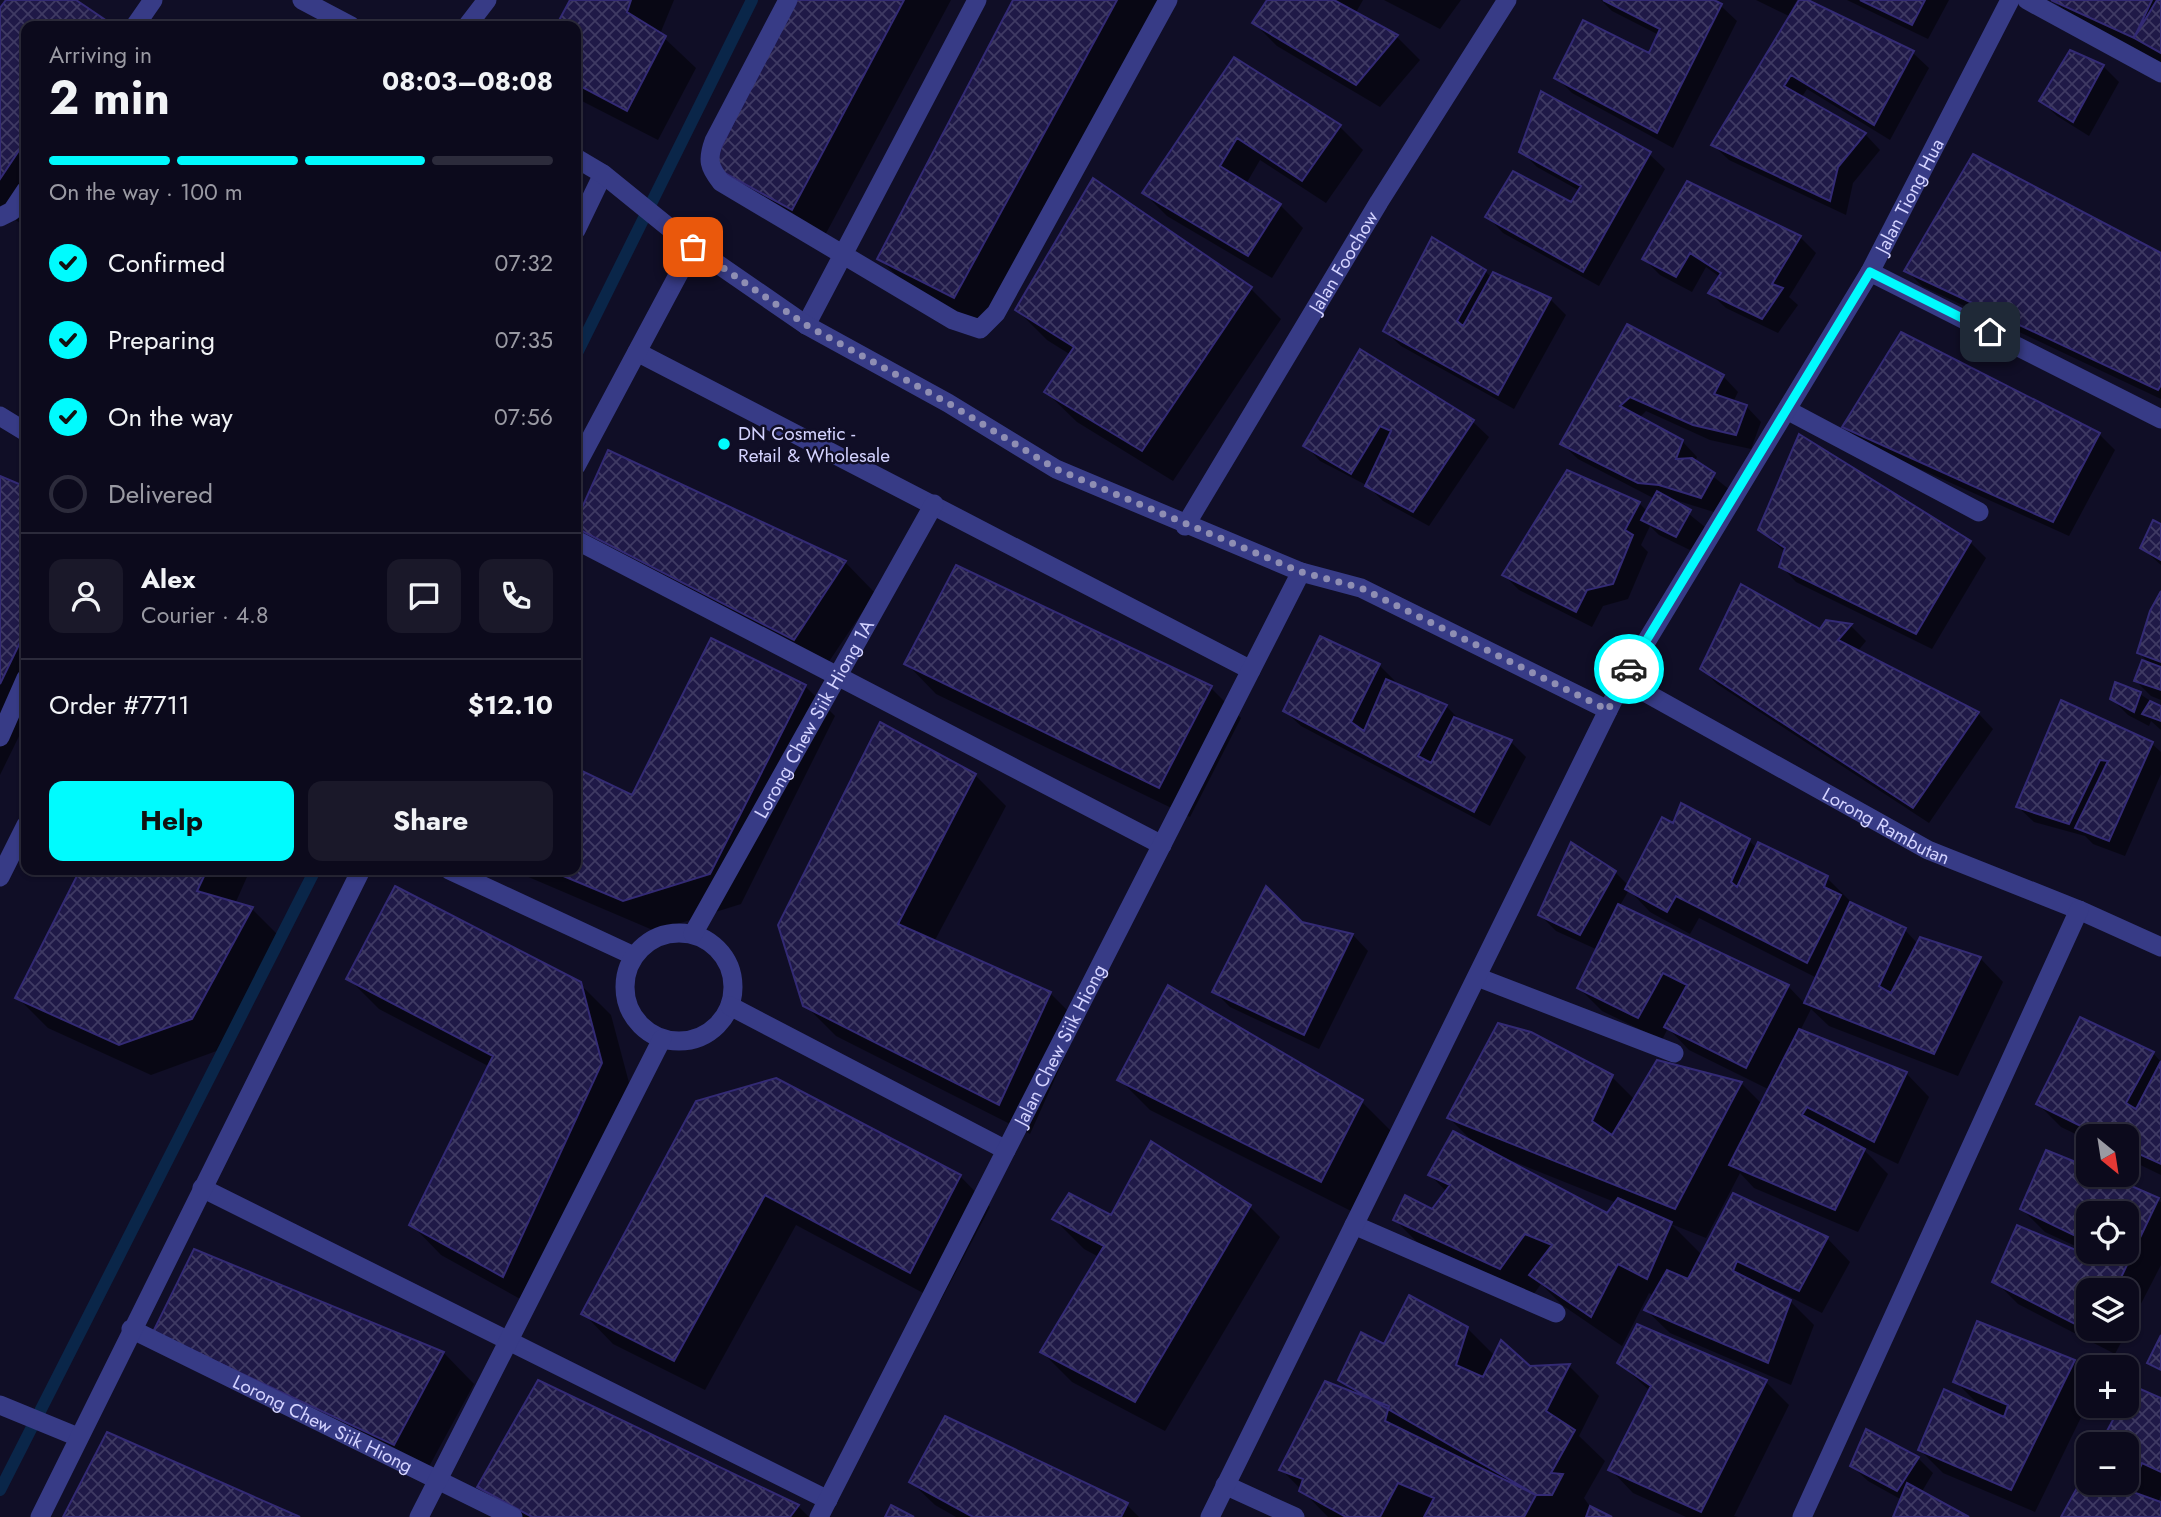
<!DOCTYPE html>
<meta charset="utf-8">
<style>
body{margin:0;font-family:Jost,sans-serif;background:#1a1829;color:#f1f3f6;height:100vh;display:flex;flex-direction:column;font-size:26px;white-space:nowrap}
*{box-sizing:border-box;margin:0}
p{font-size:23px;color:#9a9aa3}
.icon{flex:none;width:38px;height:38px;fill:none;stroke:currentColor;stroke-width:2;stroke-linecap:round;stroke-linejoin:round}
.map{position:relative;flex:1;overflow:hidden}
.side{position:absolute;left:21px;top:21px;width:560px;height:854px;display:flex;flex-direction:column;background:#0c0a1c;border-radius:14px;box-shadow:0 2px 5px #0004,0 0 0 2px #2c2b3b}
.side>*{flex:none}
.needle{width:46px;rotate:150deg}
.controls{position:absolute;left:2076px;top:1124px;display:grid;gap:14px}
.controls a{display:grid;place-items:center;width:63px;height:63px;border-radius:14px;background:#0c0a1c;box-shadow:0 2px 5px #0004,0 0 0 2px #2c2b3b;font-size:35px}
.pin{position:absolute;display:grid;place-items:center;width:60px;height:60px;color:#fff;margin:-30px;border-radius:14px;box-shadow:0 4px 10px #0006}
.courier{position:absolute;display:grid;place-items:center;width:70px;height:70px;margin:-35px;border:5px solid #00fbfe;border-radius:50%;background:#fff;color:#222;box-shadow:0 2px 9px #0007}
.summary em{font-style:normal;font-weight:700}
.summary div{display:flex;flex-direction:column-reverse}
.summary{display:flex;align-items:center;justify-content:space-between;height:119px;padding:0 28px}
h1{font-size:46px;font-weight:700;line-height:52px}
.bar{display:grid;grid-template-columns:repeat(4,1fr);gap:10px 7px;align-content:center;height:84px;padding:0 28px}
.bar i{height:9px;border-radius:5px;background:#2c2b3b}
.bar .selected{background:#00fbfe}
.bar p{grid-column:span 4}
.line{display:flex;align-items:center;gap:18px;padding:0 28px;border-top:2px solid #2c2b3b}
.line div{flex:1}
.round{display:grid;place-items:center;flex:none;width:74px;height:74px;border-radius:14px;background:#1a1829}
ol{padding:0 28px;list-style:none}
li{display:flex;align-items:center;gap:21px;height:77px}
li p{margin-inline-start:auto}
li .icon{padding:7px;border-radius:50%;background:#00fbfe;color:#111;stroke-width:4}
li:last-child{color:#9a9aa3}
li i{width:38px;height:38px;border:4px solid #2c2b3b;border-radius:50%}
.button{display:flex;gap:14px;margin-top:auto;padding:14px 28px}
.button a{flex:1;height:80px;border-radius:14px;background:#00fbfe;color:#111;font-size:28px;font-weight:700;line-height:80px;text-align:center}
.button a+a{background:#1a1829;color:#f1f3f6}
.map>svg:first-child{display:block}
.shadow{fill:#0007;fill-rule:evenodd}
.lines{fill:none;stroke-linecap:round;stroke-linejoin:round}
.stream{stroke:#0a2649;stroke-width:12}
.building{fill:url(#building-cross-hatch);stroke:#332a74;stroke-width:2}
.service{stroke:#373b86;stroke-width:19}
.minor{stroke:#373b86;stroke-width:19}
.done{stroke:#8f8eb3;stroke-width:7;stroke-dasharray:0 12.6}
.route{stroke:#00fbfe;stroke-width:9}
.poi-dot{fill:#00fbfe;stroke:#100e26;stroke-width:2.5}
.labels{text-anchor:middle;stroke-width:5;stroke-linejoin:round;paint-order:stroke}
.street-label{font-size:19px;fill:#d4d3ff;stroke:#100e26}
.poi-label{font-size:19px;fill:#d4d3ff;stroke:#100e26;text-anchor:start}
</style>
<div class="map">
<svg width="2161" height="1517" viewBox="0 0 2161 1517">
<defs>
<pattern id="building-cross-hatch" width="8" height="8" patternUnits="userSpaceOnUse" patternTransform="scale(1.75)"><rect width="8" height="8" fill="#1f1947"/><path d="M0 0l8 8M0 8l8-8" fill="none" stroke="#3f3a63"/></pattern>
</defs>
<rect width="100%" height="100%" fill="#100e26"/>
<!-- shadow -->
<path class="shadow" d="M8 0H73L110 26H26V215L20 223 0 210V12Z
M572 0H674L660 34 696 68 658 140 576 98V26H558Z
M795 0H951L823 239 714 166Z
M1015 0H1163L984 327 910 289 880 259Z
M1269 0H1363L1355 14 1397 37 1420 60 1380 107 1277 46 1254 23Z
M1384 0H1461L1440 29Z
M1601 0H1710L1721 6 1737 21 1673 148 1572 93 1556 77 1649 55 1659 35 1612 11Z
M1756 0H1797L1789 14 1792 16 1804 0 1913 53 1929 68 1890 140 1807 89 1801 98 1865 134 1880 150 1853 183 1846 215 1729 160 1713 145 1791 17Z
M1847 0H1949L1928 39Z
M2053 0H2161V62L2076 22Z
M1234 60 1340 127 1363 150 1326 203 1260 160 1246 184 1280 205 1303 228 1272 278 1167 216 1144 193Z
M2103 66 2119 82 2089 136 2057 116 2041 101Z
M1521 151 1649 154 1665 169 1599 286 1503 233 1488 217 1572 205 1580 191 1537 167Z
M1800 237 1816 253 1789 297 1798 305 1778 333 1726 308 1710 293 1720 277 1706 267 1692 292 1660 275 1644 259Z
M2161 255V399L1922 286 1906 270Z
M1485 271 1492 278 1550 299 1566 315 1514 409 1401 346 1385 331Z
M1251 289 1281 319 1173 481 1077 422 1046 392 1071 355 1047 340 1017 310Z
M1628 326 1723 376 1738 392 1733 402 1746 406 1761 422 1751 449 1710 440 1646 411 1639 418 1682 441 1697 457 1695 462 1730 490 1717 513 1669 498 1705 527 1692 551 1659 535 1650 526 1641 545 1648 552 1628 599 1603 606 1592 627 1519 590 1504 575 1639 503 1648 512 1655 499 1578 459 1562 444Z
M1360 351 1473 422 1489 437 1429 526 1383 501 1368 486 1320 461 1305 445Z
M1844 427 2099 434 2115 450 2069 536 1860 442Z
M609 452 845 562 875 593 824 669 606 557 576 527Z
M0 478 26 489V722L0 775Z
M2161 526V565L2142 548Z
M1760 530 1970 542 1986 558 1932 649 1796 582 1781 566 1785 552Z
M956 568 1211 688 1241 718 1190 817 936 694 906 663Z
M2161 595V700L2151 696 2136 681 2152 666 2139 653Z
M1827 621 1851 626 1866 641 1857 652 1978 713 1993 729 1929 823 1717 684 1702 669 1820 631Z
M1379 665 1395 681 1393 684 1446 706 1462 722 1511 742 1526 757 1490 826 1301 726 1285 711Z
M2116 684 2140 694 2161 708V730L2151 721 2149 726 2128 715 2112 699Z
M805 686 835 716 741 904 655 931 512 870H576V770L633 797Z
M2062 703 2152 744 2161 752V774L2125 856 2093 844 2085 836 2034 822 2018 807Z
M975 775 1006 806 934 942 1050 993 1080 1023 1030 1134 836 1036 805 1005Z
M1682 805 1749 841 1757 848 1827 878 1850 901 1849 904 1905 930 1918 944 1980 958 2003 982 1958 1076 1829 1026 1811 1009 1800 1031 1906 1073 1929 1097 1898 1164 1859 1145 1888 1174 1858 1232 1754 1188 1740 1173 1706 1238 1671 1224 1702 1255 1827 1238 1850 1262 1822 1313 1776 1290 1774 1293 1790 1301 1814 1325 1791 1385 1670 1333 1646 1310 1654 1296 1649 1293 1622 1346 1562 1305 1541 1284 1531 1298 1425 1250 1395 1220 1433 1211 1447 1192 1430 1175 1476 1145 1449 1118 1611 1076 1635 1100 1741 1083 1762 1104 1770 1090 1689 1050 1668 1028 1662 1040 1602 1011 1579 988 1598 950 1556 931 1540 915 1615 872 1629 886 1674 825ZM1629 890 1650 912 1690 934 1699 918 1817 978 1805 1004 1788 986 1619 907ZM1505 1158 1617 1203 1608 1216 1504 1160Z
M82 870H250L235 904 252 909 282 939 222 1049 151 1075 48 1028 17 997Z
M1301 923 1353 935 1368 951 1319 1049 1230 1007 1214 991Z
M349 979 580 984 611 1015 632 1094 533 1306 441 1255 411 1224 490 1067 379 1009Z
M2153 1053 2161 1062V1175L2126 1158V1136H2088V1140L2061 1127 2038 1104Z
M1119 1079 1362 1102 1392 1132 1351 1211 1150 1110Z
M776 1080 960 1176 990 1207 940 1302 796 1225 705 1390 613 1344 583 1313Z
M1151 1144 1250 1207 1280 1237 1165 1431 1072 1382 1042 1352 1099 1257 1084 1249 1054 1219 1111 1217Z
M2088 1174 2161 1202V1265L2115 1354 2018 1304 1995 1281 2085 1256 2088 1252 2045 1232 2022 1209ZM2088 1213H2126V1251H2088ZM2088 1290H2126V1328H2088Z
M194 1252 444 1353 474 1384 425 1474 185 1362Z
M1467 1328 1495 1356 1529 1368 1569 1366 1599 1396 1579 1436 1605 1461 1584 1498 1591 1508 1608 1517H1328L1281 1469 1356 1395 1341 1379 1384 1346Z
M2074 1361 2088 1375V1403L2035 1512 1943 1473 1920 1450 1982 1408 1956 1382Z
M1619 1363 1766 1382 1789 1405 1734 1516 1738 1517H1686L1633 1493 1610 1469 1650 1391Z
M539 1383 798 1506 809 1517H509L479 1487Z
M2161 1400V1495L2158 1503 2161 1504V1517H2063L2088 1482H2126V1405Z
M1918 1458 1933 1473 1921 1493 1966 1517H1895L1902 1500 1868 1481 1852 1466Z
M911 1482 1126 1504 1139 1517H956L935 1505Z"/>
<g class="lines">
<!-- stream -->
<path class="stream" d="M576 355 752 0
M0 1490 315 870"/>
</g>
<!-- building -->
<path class="building" d="M6 0H76L107 21 103 26H26V140L0 179V8Z
M570 0H631L627 12 666 36 627 111 576 84V26H556Z
M793 0H904L792 210 712 166Z
M1013 0H1117L954 298 877 259Z
M1267 0H1334L1398 35 1356 85 1252 23Z
M1603 0H1714L1722 4 1657 133 1554 78 1583 20 1649 53 1660 29Z
M1799 0H1808L1914 51 1874 125 1791 75 1784 86 1866 133 1838 167 1830 201 1711 145Z
M1860 0H1925L1912 25Z
M2051 0H2152L2134 38Z
M2157 0H2161V53L2134 38Z
M2070 50 2104 65 2073 122 2039 101Z
M1234 57 1341 125 1302 181 1237 138 1220 166 1281 204 1248 256 1142 193Z
M1541 91 1651 152 1583 272 1485 217 1513 171 1571 202 1581 186 1519 152Z
M1973 154 2161 253V385L2158 390 1904 271Z
M1093 178 1252 287 1142 451 1044 392 1074 347 1015 310Z
M1687 181 1801 236 1772 284 1783 288 1762 319 1708 293 1721 273 1690 253 1676 277 1642 259Z
M1432 237 1486 270 1457 321 1463 326 1493 272 1551 298 1498 395 1383 331Z
M1627 324 1724 375 1714 394 1747 405 1736 435 1693 425 1630 397 1620 406 1683 440 1676 459 1692 458 1715 473 1701 498 1659 485 1638 483 1560 444Z
M1901 332 2100 433 2053 522 1842 427Z
M1360 349 1474 420 1413 512 1365 486 1391 431 1380 426 1351 474 1303 446Z
M1799 434 1971 541 1916 634 1779 567 1785 548 1758 530Z
M608 450 846 561 794 640 576 528V521Z
M1567 470 1640 502 1625 530 1633 535 1613 584 1587 590 1576 612 1502 575Z
M0 476 26 487V630L0 684Z
M1657 491 1691 510 1676 537 1641 520Z
M2153 520 2161 524V560L2140 548Z
M956 565 1212 686 1159 788 904 664Z
M1741 584 1820 629 1826 620 1852 624 1838 640 1979 712 1913 808 1700 669Z
M2161 591V662L2137 653 2150 611Z
M1320 636 1380 664 1351 722 1364 731 1386 679 1447 705 1418 756 1431 763 1454 717 1512 740 1474 812 1283 711Z
M711 638 806 685 710 874 623 901 549 870H576V768L632 795Z
M2142 660 2161 667V690L2134 681Z
M2115 682 2141 692 2134 712 2110 699Z
M2061 700 2153 742 2109 841 2075 828 2108 761 2100 760 2069 824 2016 807Z
M2150 701 2161 706V721L2142 714Z
M880 722 976 774 898 924 1051 992 999 1105 803 1006 778 925Z
M1681 803 1750 839 1731 882 1737 887 1758 842 1828 876 1824 887 1841 895 1807 963 1676 896 1667 912 1625 889 1662 817 1673 823Z
M1571 842 1616 871 1580 935 1538 915Z
M80 870H207L197 891 253 907 192 1019 119 1045 15 998Z
M395 886 581 982 602 1063 503 1277 409 1225 493 1056 346 979Z
M1266 886 1302 922 1353 934 1304 1035 1212 992Z
M1850 902 1906 928 1879 986 1891 993 1920 937 1981 957 1934 1054 1804 1003Z
M1618 904 1789 985 1746 1068 1664 1027 1687 985 1663 973 1638 1018 1577 988Z
M1168 985 1363 1100 1321 1182 1117 1080Z
M2080 1017 2154 1052 2126 1103 2136 1109 2161 1061V1164L2126 1148V1136H2101L2036 1104Z
M1498 1023 1531 1032 1613 1075 1592 1121 1612 1135 1657 1060 1742 1082 1675 1209 1447 1118Z
M1799 1029 1907 1072 1874 1142 1807 1107 1802 1115 1865 1149 1835 1210 1729 1165Z
M776 1078 961 1175 910 1273 765 1195 674 1361 581 1314 696 1101Z
M1453 1131 1607 1213 1618 1198 1672 1222 1647 1279 1618 1264 1591 1317 1529 1275 1552 1245 1525 1234 1500 1269 1393 1220 1405 1195 1432 1209 1450 1185 1428 1175Z
M1151 1141 1251 1205 1135 1402 1040 1352 1104 1246 1052 1219 1069 1193 1111 1215Z
M2046 1150 2088 1167V1174H2104L2159 1198 2115 1290H2088V1328H2095L2091 1332 1992 1282 2017 1225 2085 1254 2088 1249 2126 1251V1213H2088V1242L2020 1209Z
M1733 1193 1828 1237 1799 1291 1737 1261 1733 1271 1791 1300 1768 1363 1644 1310 1667 1270 1688 1279Z
M194 1249 444 1352 394 1445 153 1332Z
M1409 1295 1468 1327 1456 1365 1483 1377 1501 1340 1530 1366 1570 1364 1546 1411 1575 1430 1551 1473 1563 1474 1552 1495H1536L1338 1380 1361 1332 1384 1344Z
M1977 1321 2075 1360 2011 1490 1918 1450 1944 1389 2004 1417 2008 1405 1953 1382Z
M1637 1324 1767 1380 1701 1512 1608 1470 1651 1386 1617 1363Z
M2161 1335V1370L2147 1363Z
M538 1380 799 1505 790 1517H532L477 1487Z
M1325 1381 1389 1406 1385 1421 1536 1495 1524 1517H1424L1434 1498 1398 1483 1380 1517H1346L1299 1491 1303 1479 1279 1470Z
M2131 1385 2161 1398V1472L2142 1463 2130 1491 2161 1502V1517H2061L2088 1468V1482H2126V1444H2100L2121 1405H2126V1395Z
M945 1416 1128 1503 1121 1517H973L909 1482Z
M1866 1429 1919 1457 1897 1491 1850 1466Z
M107 1432 300 1517H63Z
M1907 1483 1969 1517H1893Z
M891 1505 914 1517H885Z
M1590 1506 1612 1517H1586Z"/>
<g class="lines">
<!-- service -->
<path class="service" d="M788 0 714 141C707 160 709 167 721 182L953 320 980 329 996 313 1168 0
M135 26 153 0
M0 217 12 211 26 190
M576 230 603 174
M1870 272 2161 419
M806 325 977 0
M1787 410 1979 512
M0 416 26 432
M576 540 1162 845
M0 737 26 678
M202 1188 828 1500
M0 1405 78 1437"/>
<!-- minor -->
<g class="minor">
<path d="M302 0 351 26"/>
<path d="M2027 0 2161 73"/>
<path d="M467 26 487 0"/>
<path d="M576 158 603 174 693 247 806 325 948 403 1056 469 1301 572 1361 588 1608 710"/>
<path d="M637 352 1251 670"/>
<path d="M576 466 693 247"/>
<path id="s1" d="M1185 526 1379 202 1507 0"/>
<path id="s2" d="M1623 680 1928 850 2079 910 2161 947"/>
<path d="M449 870 634 956"/>
<path d="M0 877 26 825"/>
<circle cx="679" cy="987" r="54"/>
<path id="s3" d="M693 934 934 504"/>
<path d="M1477 977 1674 1053"/>
<path d="M730 1006 1006 1150"/>
<path d="M1354 1225 1556 1313"/>
<path id="s4" d="M131 1329 513 1517"/>
<path d="M1225 1485 1295 1517"/>
<path d="M40 1517 361 870"/>
<path d="M419 1517 662 1039"/>
<path id="s5" d="M819 1517 1301 572"/>
<path id="s6" d="M1210 1517 1623 680 1870 272 2010 0"/>
<path d="M1802 1517 2079 910"/>
</g>
</g>
<g class="lines">
<!-- done -->
<path class="done" d="M693 247 806 325 948 403 1056 469 1301 572 1361 588 1608 710 1629 669"/>
<!-- route -->
<path class="route" d="M1629 669 1870 272 1990 332"/>
</g>
<!-- markers -->
<circle class="poi-dot" cx="724" cy="444" r="7"/>
<g class="labels">
<!-- street labels -->
<g class="street-label">
<text dy="7" stroke="none"><textPath href="#s6" startOffset="1496">Jalan Tiong Hua</textPath></text>
<text dy="7" stroke="none"><textPath href="#s1" startOffset="308">Jalan Foochow</textPath></text>
<text dy="7" stroke="none"><textPath href="#s3" startOffset="247">Lorong Chew Siik Hiong 1A</textPath></text>
<text dy="7" stroke="none"><textPath href="#s2" startOffset="301">Lorong Rambutan</textPath></text>
<text dy="7" stroke="none"><textPath href="#s5" startOffset="530">Jalan Chew Siik Hiong</textPath></text>
<text dy="7" stroke="none"><textPath href="#s4" startOffset="214">Lorong Chew Siik Hiong</textPath></text>
</g>
<!-- poi labels -->
<g class="poi-label">
<text x="738" y="440">DN Cosmetic -<tspan x="738" dy="22">Retail &amp; Wholesale</tspan></text>
</g>
</g>
</svg>
<div class="controls">
<a><svg class="needle" viewBox="-14 -14 28 28"><path d="M0-13l5 13h-10z" fill="#e53935"/><path d="M0 13l5-13h-10z" fill="#9a9aa3"/></svg></a>
<a><svg class="icon" aria-label="locate" viewBox="0 0 24 24"><circle cx="12" cy="12" r="6"/><path d="M12 2v4M12 18v4M2 12h4M18 12h4"/></svg></a>
<a><svg class="icon" aria-label="layers" viewBox="0 0 24 24"><path d="M12 4l9 5-9 5-9-5zM3 14l9 5 9-5"/></svg></a>
<a>+</a>
<a>−</a>
</div>
<div class="pin" style="left:693px;top:247px;background:#ea580c"><svg class="icon" aria-label="bag" viewBox="0 0 24 24"><path d="M5 8h14l-1 12H6zM9 8a3 3 0 0 1 6 0"/></svg></div>
<div class="pin" style="left:1990px;top:332px;background:#1f2937"><svg class="icon" aria-label="home" viewBox="0 0 24 24"><path d="M3 11l9-7 9 7M6 9v11h12V9"/></svg></div>
<div class="courier" style="left:1629px;top:669px"><svg class="icon" aria-label="car" viewBox="0 0 24 24"><path d="M5 17H2v-5l4-1 3-4h7l3 4 3 1v5h-3M9 17h6M6 11h13"/><circle cx="7" cy="17" r="2"/><circle cx="17" cy="17" r="2"/></svg></div>
<section class="side">
<div class="summary"><div><h1>2 min</h1><p>Arriving in</p></div><em>08:03–08:08</em></div>
<div class="bar"><i class="selected"></i><i class="selected"></i><i class="selected"></i><i></i><p>On the way · 100 m</p></div>
<ol>
<li><svg class="icon" aria-label="check" viewBox="0 0 24 24"><path d="M5 12l5 5 9-10"/></svg>Confirmed<p>07:32</p></li>
<li><svg class="icon" aria-label="check" viewBox="0 0 24 24"><path d="M5 12l5 5 9-10"/></svg>Preparing<p>07:35</p></li>
<li><svg class="icon" aria-label="check" viewBox="0 0 24 24"><path d="M5 12l5 5 9-10"/></svg>On the way<p>07:56</p></li>
<li><i></i>Delivered</li>
</ol>
<div class="line" style="height:126px"><a class="round"><svg class="icon" aria-label="person" viewBox="0 0 24 24"><circle cx="12" cy="8" r="4"/><path d="M4 21q1-7 8-7t8 7"/></svg></a><div><b>Alex</b><p>Courier · 4.8</p></div><a class="round"><svg class="icon" aria-label="chat" viewBox="0 0 24 24"><path d="M4 5h16v11H9l-5 4z"/></svg></a><a class="round"><svg class="icon" aria-label="phone" viewBox="0 0 24 24"><path d="M5 4h4l2 5-3 2q2 4 5 5l2-3 5 2v4C11 20 4 13 5 4z"/></svg></a></div>
<div class="line" style="height:91px"><div>Order #7711</div><b>$12.10</b></div>
<div class="button"><a>Help</a><a>Share</a></div>
</section>
</div>
